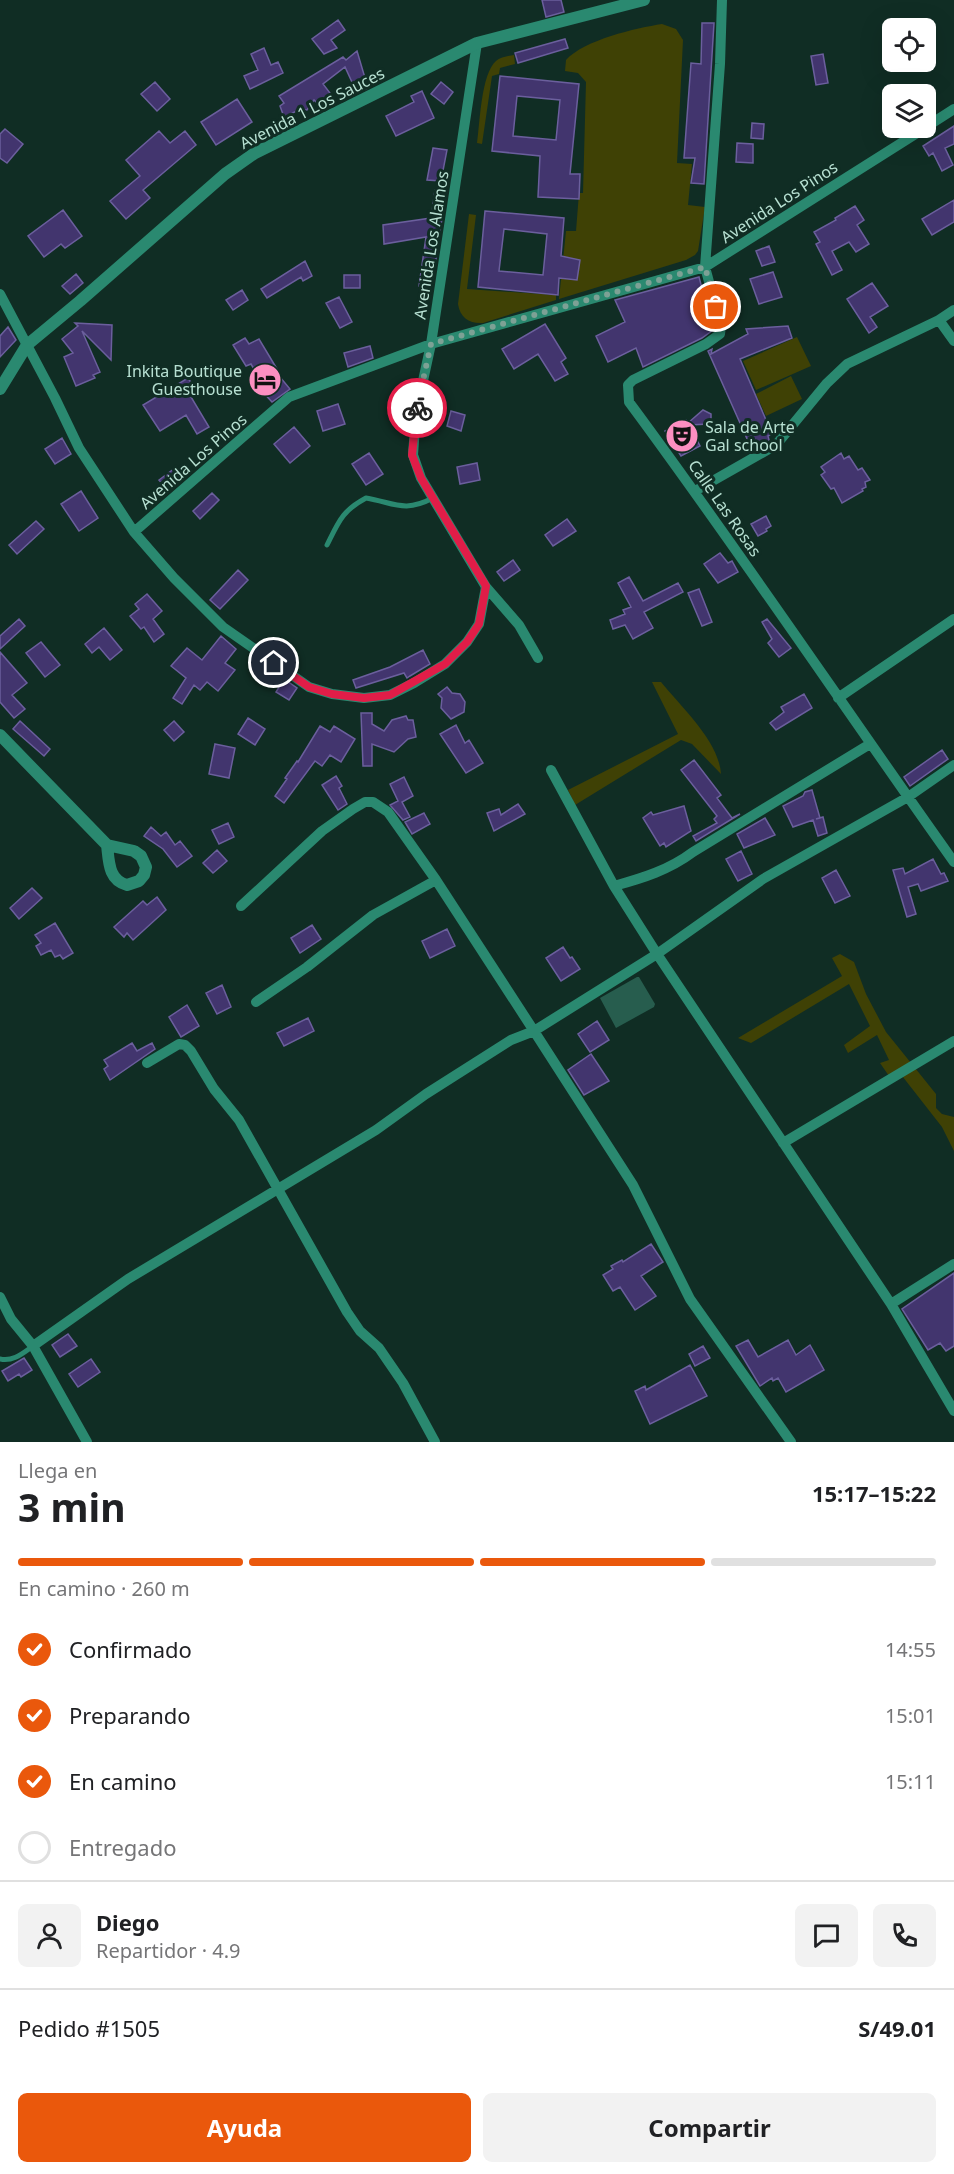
<!DOCTYPE html>
<html lang="es">
<meta charset="utf-8">
<style>
body{margin:0;font-family:"Noto Sans",sans-serif;background:#f2f2f2;color:#202124;height:100vh;display:flex;flex-direction:column;font-size:22px;white-space:nowrap}
*{box-sizing:border-box;margin:0}
p{font-size:20px;color:#757577}
.icon{flex:none;width:33px;height:33px;fill:none;stroke:currentColor;stroke-width:2;stroke-linecap:round;stroke-linejoin:round}
.map{position:relative;height:1442px;overflow:hidden}
.drawer{display:flex;flex-direction:column;background:#fff;flex:1}
.drawer>*{flex:none}
.tools{position:absolute;left:882px;top:18px;display:grid;gap:12px}
.tools a{display:grid;place-items:center;width:54px;height:54px;border-radius:9px;background:#fff;box-shadow:0 6px 24px #0002;font-size:30px}
.pin{position:absolute;display:grid;place-items:center;width:51px;height:51px;color:#fff;margin:-26px;border:3px solid #fff;border-radius:50%;box-shadow:0 2px 6px #0007}
.courier{position:absolute;display:grid;place-items:center;width:60px;height:60px;margin:-30px;border:4px solid #e11d48;border-radius:50%;background:#fff;color:#222;box-shadow:0 2px 8px #0007}
.overview em{font-style:normal;font-weight:700}
.overview div{display:flex;flex-direction:column-reverse}
.overview{display:flex;align-items:center;justify-content:space-between;height:102px;padding:0 18px}
h1{font-size:39px;font-weight:700;line-height:45px}
.bar{display:grid;grid-template-columns:repeat(4,1fr);gap:9px 6px;align-content:center;height:72px;padding:0 18px}
.bar i{height:8px;border-radius:4px;background:#e0e0e0}
.bar .active{background:#ea580c}
.bar p{grid-column:span 4}
.line{display:flex;align-items:center;gap:15px;padding:0 18px;border-top:2px solid #e0e0e0}
.line div{flex:1}
.round{display:grid;place-items:center;flex:none;width:63px;height:63px;border-radius:9px;background:#f2f2f2}
ol{padding:0 18px;list-style:none}
li{display:flex;align-items:center;gap:18px;height:66px}
li p{margin-inline-start:auto}
li .icon{padding:6px;border-radius:50%;background:#ea580c;color:#fff;stroke-width:4}
li:last-child{color:#757577}
li i{width:33px;height:33px;border:3px solid #e0e0e0;border-radius:50%}
.primary-button{display:flex;gap:12px;margin-top:auto;padding:12px 18px}
.primary-button a{flex:1;height:69px;border-radius:9px;background:#ea580c;color:#fff;font-size:24px;font-weight:700;line-height:69px;text-align:center}
.primary-button a+a{background:#f2f2f2;color:#202124}
.map>svg:first-child{display:block}
.green{fill:#3f4105}
.water{fill:#275d4e}
.building{fill:#42356e;stroke:#6b5f9d;stroke-width:1.5;fill-rule:evenodd}
.lines{fill:none;stroke-linecap:round;stroke-linejoin:round}
.service{stroke:#2a8970;stroke-width:5}
.minor{stroke:#2a8970;stroke-width:10}
.tertiary{stroke:#2a8970;stroke-width:12}
.done{stroke:#7da195;stroke-width:6;stroke-dasharray:0 10.8}
.route{stroke:#e11d48;stroke-width:8}
.labels{text-anchor:middle;stroke-width:6;stroke-linejoin:round;paint-order:stroke}
.street-label{font-size:16px;fill:#b7e0d2;stroke:#102d24}
.poi-label{font-size:16px;fill:#b7e0d2;stroke:#102d24;text-anchor:end}
</style>
<div class="map">
<svg width="954" height="1442" viewBox="0 0 954 1442">
<rect width="100%" height="100%" fill="#102d24"/>
<!-- green -->
<path class="green" d="M662 24 676 29 683 40 677 163 692 164 688 205 705 207 698 251 695 255 686 260 559 299 566 231H576L579 193H583L586 82 578 73 565 71 566 60C584 40 636 28 662 24Z
M514 55 515 64 500 68 499 74 492 76 482 144 477 143C480 123 481 74 496 61 500 57 508 56 514 55Z
M469 214 476 215 467 289 556 295V300L483 323C470 324 460 318 458 304Z
M797 337 811 366 756 390 743 361Z
M791 376 802 399 766 416 756 394Z
M652 682H661C681 707 719 741 721 774L692 744 681 740 575 805 568 790 678 734Z
M840 954 854 962 866 994 886 1032 936 1094V1108L942 1114 954 1117V1151L942 1127 899 1072 889 1076 880 1063 889 1060 877 1035 848 1053 844 1045 870 1026 849 984 751 1043 738 1038 842 976 832 958Z"/>
<!-- water -->
<path class="water" d="M637 977H639L655 1004 654 1007 616 1028 600 998Z"/>
<!-- building -->
<path class="building" d="M542 0H561L564 12 546 17Z
M338 20 345 30 331 40 337 48 324 54 312 39Z
M702 23H714L704 184 691 183 695 158H684L691 63 701 64Z
M565 39 568 48 518 63 515 53Z
M264 48 271 65 278 62 283 73 250 89 244 76 258 70 251 54Z
M357 51 368 88 357 93 345 67 323 84 330 93 317 103 314 100 307 110 301 109 284 117 280 106 284 103 279 96 343 57 346 60Z
M823 54 828 83 816 85 811 56Z
M500 76 579 84 570 174H580L579 199 538 197 540 156 492 151ZM517 96 560 100 556 140 513 136Z
M155 82 170 99 157 111 141 94Z
M441 82 453 92 444 104 431 94Z
M422 91 434 118 396 136 386 116 414 102 411 96Z
M237 99 252 122 216 145 201 122Z
M752 123 764 124 763 139 751 138Z
M954 126V144L945 148 953 165 942 171 933 153 929 156 923 146Z
M5 129 23 144 7 163 0 158V134Z
M159 131 170 143 185 131 196 145 143 190 150 198 126 219 110 201 140 176 126 160Z
M737 143 753 144V163L736 162Z
M433 148 447 150 441 181 427 180Z
M435 190 446 191 432 286H419L426 237 384 244 383 225 431 218Z
M954 200V222L932 235 922 219Z
M855 206 864 220 857 225 869 244 856 252 849 242 832 251 842 270 832 275 816 244 820 242 814 232 836 220 835 218Z
M63 210 82 236 65 248 61 244 44 257 28 236Z
M485 211 564 218 561 256 580 260 577 280 559 278 558 295 478 287ZM504 229 547 234 543 275 499 271Z
M769 246 775 262 762 266 756 251Z
M305 261 312 276 303 281 301 277 267 298 261 289Z
M773 272 782 297 759 304 750 279Z
M76 274 83 283 70 294 62 286Z
M344 275H360V288H344Z
M699 277 713 330 702 338 643 367 636 348 608 362 596 336 625 322 615 300Z
M872 283 888 306 870 317 877 327 869 333 847 299Z
M242 290 248 300 233 310 226 300Z
M339 297 352 322 340 328 326 303Z
M75 323 112 325 111 360 82 331 100 372 93 375 95 378 76 386 64 357 73 353 62 339 78 326Z
M545 324 566 358 561 362 568 374 555 381 538 354 514 369 502 349Z
M788 326 792 338 740 359 772 434 768 436 769 440 752 450 708 351 712 349 711 354 748 334 746 329Z
M8 327 16 340 0 357V336Z
M245 338 249 344 259 339 277 369 275 371 290 389 272 402 260 389 264 386 251 364 246 366 233 345Z
M370 346 373 358 348 367 344 353Z
M188 378 198 393 191 397 209 427 197 434 186 415 160 431 143 405Z
M338 404 345 424 323 431 317 411Z
M703 410 711 414V421L709 424 689 425 700 446 681 456 665 431 686 420 688 423Z
M451 411 465 415 461 431 447 426Z
M294 427 310 446 290 463 274 444Z
M62 438 71 454 55 464 45 449Z
M369 453 383 474 366 485 352 464Z
M841 453 844 459 849 456 858 470 862 468 870 480 865 482 866 487 862 489 863 491 842 503 834 488 831 489 821 475 825 472 821 467Z
M477 463 480 480 460 484 457 467Z
M175 468 181 476 166 488 159 480Z
M81 491 98 518 79 531 61 504Z
M212 493 219 500 200 519 193 511Z
M766 516 771 526 766 529 767 531 758 536 751 524Z
M567 519 576 531 553 546 545 535Z
M36 521 44 529 17 554 9 545Z
M720 553 728 563 732 561 738 572 718 583 704 564Z
M513 560 520 570 504 581 497 572Z
M238 570 248 580 220 609 210 600Z
M629 577 643 601 678 583 683 592 644 612 653 628 633 639 625 625 613 629 610 620 625 614 623 610 631 607 618 583Z
M699 589 712 622 702 626 688 593Z
M147 594 162 611 153 619 164 634 154 642 144 627 141 629 130 616 139 609 135 604Z
M19 619 25 626 0 649V636Z
M767 619 791 648 779 657 768 643 772 639 762 622Z
M104 628 122 650 110 660 99 647 92 653 85 644Z
M221 636 236 649 225 663 235 670 218 691 207 682 200 690 194 685 182 704 173 698 186 678 171 666 187 648 202 660Z
M41 642 60 665 45 677 26 653Z
M423 650 430 664 410 676 407 678 404 673 356 688 353 680 390 667Z
M0 652 27 683 12 695 25 709 14 718 0 702Z
M284 679 297 688 289 700 276 692Z
M447 687 452 693 460 694 465 702 464 712 451 719 441 708 442 698 438 694Z
M804 694 812 708 776 730 770 723 784 712 781 707Z
M361 713H372V724L384 731 392 720 406 716 408 720H413L416 737 408 739 394 752 372 744V766H363Z
M248 718 265 729 255 745 238 734Z
M20 721 50 749 44 756 13 729Z
M174 721 184 732 174 741 164 730Z
M456 725 465 743 469 740 483 763 466 773 440 734Z
M320 726 330 732 334 726 355 739 341 762 330 755 322 766 315 761 284 803 275 796 287 779 285 778 297 761 298 762Z
M215 744 235 748 229 778 209 774Z
M942 750 948 759 910 786 904 777Z
M694 760 721 795 717 798 732 818 740 814 696 841 693 836 717 823 714 819 717 816 681 770Z
M336 776 342 786 339 788 347 804 338 810 322 785Z
M404 777 413 796 402 802 410 817 403 820 390 805 398 801 390 784Z
M812 790 820 818 816 819 823 817 827 833 818 836 813 820 793 827 783 806 803 796 805 792Z
M518 804 525 814 494 831 487 813 499 809 501 815Z
M684 806 691 831 666 847 664 843 660 846 643 818 651 812 653 815Z
M424 813 430 824 412 834 405 822Z
M765 818 775 835 744 848 737 834Z
M228 823 234 837 219 844 212 830Z
M151 827 161 836 166 832 175 845 180 841 192 856 177 867 163 849 144 836Z
M217 850 227 861 213 873 203 863Z
M741 851 752 874 738 881 726 859Z
M933 859 941 874 944 873 948 881 921 891 918 884 908 887 916 914 907 917 893 870 903 868 905 874Z
M836 870 850 896 835 903 822 878Z
M32 888 42 898 19 919 10 908Z
M157 897 166 910 133 940 127 933 124 937 114 927 143 901 147 905Z
M55 923 73 953 63 959 60 955 55 957 51 950 41 955 36 946 41 943 35 935Z
M312 925 321 939 300 953 291 938Z
M447 929 455 946 430 958 422 941Z
M563 947 570 958 572 957 580 969 561 981 546 958Z
M222 985 231 1007 217 1014 206 993Z
M187 1005 199 1026 181 1037 169 1017Z
M308 1018 314 1031 284 1046 277 1033Z
M597 1021 609 1040 590 1052 578 1034Z
M132 1043 137 1051 152 1043 155 1049 110 1080 104 1069 108 1066 104 1060Z
M591 1054 609 1081 584 1095 568 1070Z
M651 1244 663 1262 641 1276 656 1296 635 1310 620 1287 613 1291 603 1275 613 1269 611 1266 622 1260 623 1262Z
M954 1273V1346L946 1351 940 1343 928 1350 902 1309Z
M68 1334 77 1346 60 1357 52 1345Z
M748 1340 758 1357 788 1340 796 1355 810 1345 824 1370 786 1392 778 1378 773 1381 772 1378 760 1386 736 1346Z
M703 1346 710 1358 695 1366 689 1354Z
M24 1358 32 1370 21 1377 19 1374 8 1381 2 1371Z
M91 1359 100 1372 78 1387 69 1374Z
M690 1365 707 1396 650 1424 635 1391 645 1386 646 1390Z"/>
<g class="lines">
<!-- service -->
<path class="service" d="M327 545C339 521 342 511 366 498 395 503 404 513 433 498
M0 1359C13 1362 23 1353 33 1346"/>
<!-- minor -->
<path class="minor" d="M722 0 720 64 705 267 721 326 720 334 706 344 633 380 628 385 629 402C741 553 845 709 954 862
M926 127 954 109
M0 294 55 398 79 448 134 532 174 578 223 627 309 687 332 694 364 698 390 695 414 683 445 664 467 642 479 624 486 587 421 478 413 455 416 413 431 344 477 43
M954 310 939 320 954 341
M695 491 776 445 827 383 847 364 939 320
M134 532 289 397 431 344 705 267 925 128
M486 587 519 625 538 658
M838 698 954 619
M954 765 908 797 763 879 657 954 891 1304 954 1411
M551 770 614 886
M256 1002 307 967 373 915 436 880
M147 1063 179 1044 185 1045 191 1051 214 1089 239 1120 347 1312 360 1331 379 1348 403 1383 435 1442
M783 1143 954 1041
M0 1297 11 1319 33 1346 87 1442
M891 1304 954 1264
M33 1346 128 1279 376 1130 426 1094 511 1040 534 1031 436 880 388 812 373 802H365L353 809 322 831 241 906
M791 1442 690 1299 633 1185 534 1031 657 954 614 886C643 878 669 870 693 852L870 744"/>
<!-- tertiary -->
<path class="tertiary" d="M0 389 27 345 80 301 225 174 255 153 477 43 644 0
M0 735 107 845 134 851 141 856 146 867 144 875 139 881 127 885C108 880 109 861 107 845"/>
</g>
<g class="lines">
<!-- done -->
<path class="done" d="M417 408 431 344 705 267 716 307"/>
<!-- route -->
<path class="route" d="M274 663 309 687 332 694 364 698 390 695 445 664 467 642 479 624 486 586 421 478 412 455 417 408"/>
</g>
<!-- icons -->
<defs>
<g id="hotel-disc" transform="scale(1.725)"><circle r="9.5" fill="#fc8fc1" stroke="#102d24"/><path d="M-6-4.5h1.5V1H6V5H4.5V3h-9V5H-6ZM-4 0a1.8 1.8 0 1 1 3.6 0ZM.5 0V-2.5h3Q6-2.5 6 0Z" fill="#111"/></g>
<g id="theatre-disc" transform="scale(1.725)"><circle r="9.5" fill="#fc8fc1" stroke="#102d24"/><path d="M-5-5.5Q0-4 5-5.5V0Q5 5 0 6Q-5 5-5 0ZM-3.3-2.5H-1v1.5H-3.3ZM1-2.5H3.3v1.5H1ZM-2.8 1Q0 5.5 2.8 1Z" fill="#111"/></g>
</defs>
<g fill-rule="evenodd">
<use href="#hotel-disc" x="265" y="380"/>
<use href="#theatre-disc" x="682" y="436"/>
</g>
<g class="labels">
<!-- street labels -->
<g class="street-label">
<text transform="translate(312 108) rotate(-27)" y="6">Avenida 1 Los Sauces</text>
<text transform="translate(779 202) rotate(-33)" y="6">Avenida Los Pinos</text>
<text transform="translate(431 245) rotate(-81)" y="6">Avenida Los Alamos</text>
<text transform="translate(193 461) rotate(-41)" y="6">Avenida Los Pinos</text>
<text transform="translate(725 508) rotate(55)" y="6">Calle Las Rosas</text>
</g>
<!-- poi labels -->
<g class="poi-label">
<text x="242" y="377">Inkita Boutique<tspan x="242" dy="18">Guesthouse</tspan></text>
<text x="705" y="433" text-anchor="start">Sala de Arte<tspan x="705" dy="18">Gal school</tspan></text>
</g>
</g>
</svg>
<div class="tools">
<a><svg class="icon" aria-label="locate" viewBox="0 0 24 24"><circle cx="12" cy="12" r="6"/><path d="M12 2v4M12 18v4M2 12h4M18 12h4"/></svg></a>
<a><svg class="icon" aria-label="layers" viewBox="0 0 24 24"><path d="M12 4l9 5-9 5-9-5zM3 14l9 5 9-5"/></svg></a>
</div>
<div class="pin" style="left:716px;top:307px;background:#ea580c"><svg class="icon" aria-label="bag" viewBox="0 0 24 24"><path d="M5 8h14l-1 12H6zM9 8a3 3 0 0 1 6 0"/></svg></div>
<div class="pin" style="left:274px;top:663px;background:#1f2937"><svg class="icon" aria-label="home" viewBox="0 0 24 24"><path d="M3 11l9-7 9 7M6 9v11h12V9"/></svg></div>
<div class="courier" style="left:417px;top:408px"><svg class="icon" aria-label="bike" viewBox="0 0 24 24"><circle cx="6" cy="16" r="4"/><circle cx="18" cy="16" r="4"/><path d="M6 16l4-8h5l3 8M10 8l3 8H6M13 5h3"/></svg></div>
</div>
<section class="drawer">
<div class="overview"><div><h1>3 min</h1><p>Llega en</p></div><em>15:17–15:22</em></div>
<div class="bar"><i class="active"></i><i class="active"></i><i class="active"></i><i></i><p>En camino · 260 m</p></div>
<ol>
<li><svg class="icon" aria-label="check" viewBox="0 0 24 24"><path d="M5 12l5 5 9-10"/></svg>Confirmado<p>14:55</p></li>
<li><svg class="icon" aria-label="check" viewBox="0 0 24 24"><path d="M5 12l5 5 9-10"/></svg>Preparando<p>15:01</p></li>
<li><svg class="icon" aria-label="check" viewBox="0 0 24 24"><path d="M5 12l5 5 9-10"/></svg>En camino<p>15:11</p></li>
<li><i></i>Entregado</li>
</ol>
<div class="line" style="height:108px"><a class="round"><svg class="icon" aria-label="person" viewBox="0 0 24 24"><circle cx="12" cy="8" r="4"/><path d="M4 21q1-7 8-7t8 7"/></svg></a><div><b>Diego</b><p>Repartidor · 4.9</p></div><a class="round"><svg class="icon" aria-label="chat" viewBox="0 0 24 24"><path d="M4 5h16v11H9l-5 4z"/></svg></a><a class="round"><svg class="icon" aria-label="phone" viewBox="0 0 24 24"><path d="M5 4h4l2 5-3 2q2 4 5 5l2-3 5 2v4C11 20 4 13 5 4z"/></svg></a></div>
<div class="line" style="height:78px"><div>Pedido #1505</div><b>S/49.01</b></div>
<div class="primary-button"><a>Ayuda</a><a>Compartir</a></div>
</section>
